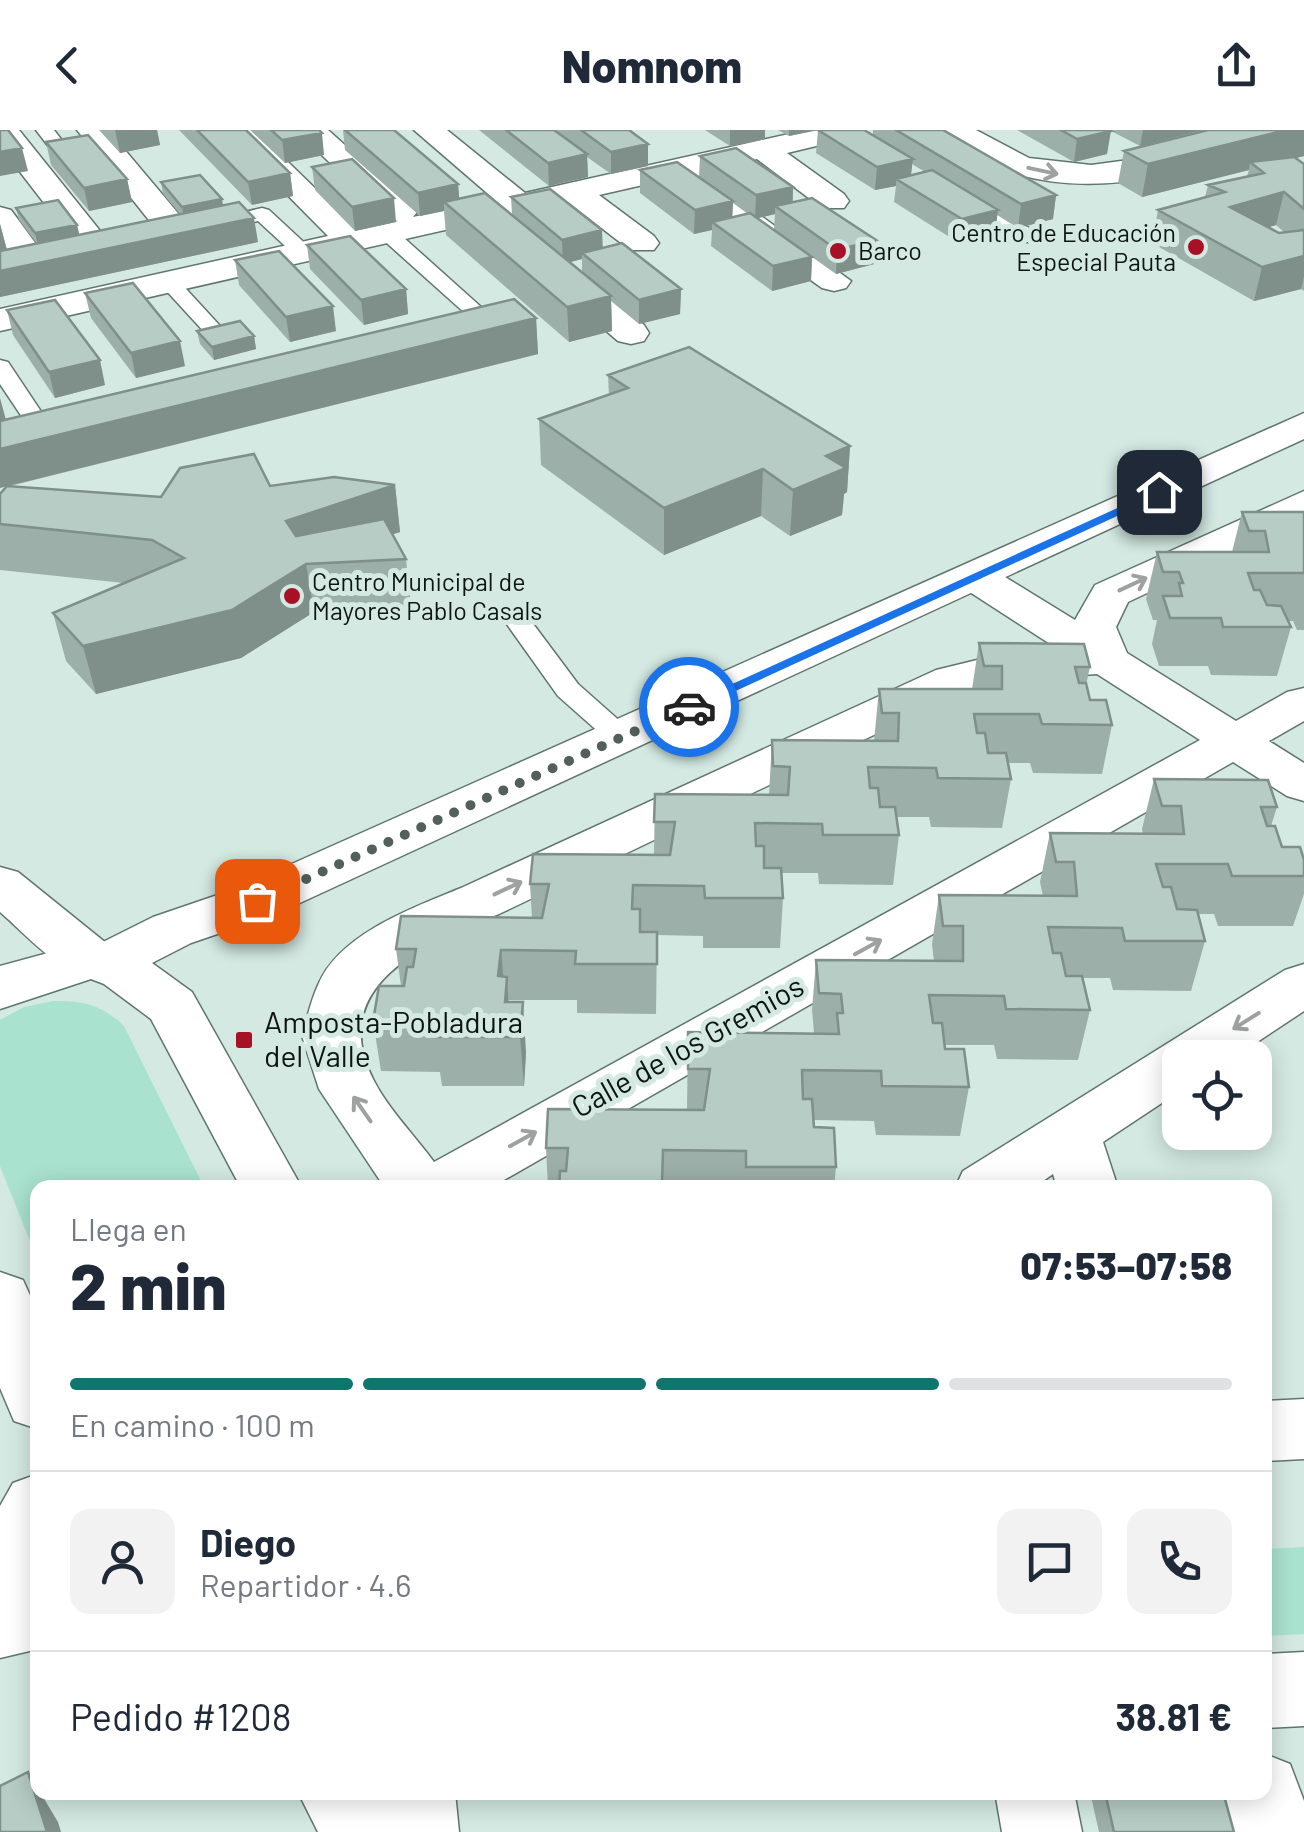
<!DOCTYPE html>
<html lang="es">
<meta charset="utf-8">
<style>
body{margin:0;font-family:Barlow,sans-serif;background:#f2f2f3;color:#1f2937;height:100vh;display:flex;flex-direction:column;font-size:38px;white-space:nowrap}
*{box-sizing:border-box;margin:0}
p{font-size:32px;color:#747a83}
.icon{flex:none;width:55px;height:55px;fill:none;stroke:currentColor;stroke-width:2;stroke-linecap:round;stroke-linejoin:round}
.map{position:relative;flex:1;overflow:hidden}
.drawer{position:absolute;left:30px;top:1050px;width:1242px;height:620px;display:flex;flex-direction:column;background:#fff;border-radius:20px;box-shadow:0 5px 25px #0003}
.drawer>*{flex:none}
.buttons{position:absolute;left:1162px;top:910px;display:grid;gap:20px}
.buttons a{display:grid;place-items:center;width:110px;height:110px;border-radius:20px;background:#fff;box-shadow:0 5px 25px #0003;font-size:50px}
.pin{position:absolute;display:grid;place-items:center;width:85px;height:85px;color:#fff;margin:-42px;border-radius:20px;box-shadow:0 5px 15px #0006}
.courier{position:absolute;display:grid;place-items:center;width:100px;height:100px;margin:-50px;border:8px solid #1a73e8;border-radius:50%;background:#fff;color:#222;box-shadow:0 2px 12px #0007}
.head em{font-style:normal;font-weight:800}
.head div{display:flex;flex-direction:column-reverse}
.head{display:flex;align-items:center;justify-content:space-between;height:170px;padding:0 40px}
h1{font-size:65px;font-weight:800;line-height:75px}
.bar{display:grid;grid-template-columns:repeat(4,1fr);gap:15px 10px;align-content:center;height:120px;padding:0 40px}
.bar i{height:12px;border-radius:8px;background:#e0e1e3}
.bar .selected{background:#0f766e}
.bar p{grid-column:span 4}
.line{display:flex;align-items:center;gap:25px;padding:0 40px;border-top:2px solid #e0e1e3}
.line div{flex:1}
.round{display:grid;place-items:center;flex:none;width:105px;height:105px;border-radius:20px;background:#f2f2f3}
header{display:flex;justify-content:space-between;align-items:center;height:130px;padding:0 40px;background:#fff;font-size:45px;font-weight:800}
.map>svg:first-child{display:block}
.green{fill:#a9e2cf}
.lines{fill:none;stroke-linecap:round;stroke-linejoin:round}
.lane-casing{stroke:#60756e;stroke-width:3}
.street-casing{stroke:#60756e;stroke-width:3}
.secondary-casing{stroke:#60756e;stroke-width:3}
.lane{fill:#fff;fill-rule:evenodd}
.street{fill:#fff;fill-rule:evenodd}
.secondary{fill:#fff;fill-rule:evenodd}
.wall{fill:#9dafa9;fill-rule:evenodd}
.shaded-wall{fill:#7f8f89}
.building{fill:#b6ccc4;stroke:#7f8f89;stroke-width:2.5}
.oneway{stroke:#9ea1a0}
.route{fill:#1a73e8}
.done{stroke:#525f5a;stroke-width:10;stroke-dasharray:0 18}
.poi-dot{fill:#a71025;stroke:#d3e9e1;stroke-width:4}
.labels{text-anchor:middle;stroke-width:10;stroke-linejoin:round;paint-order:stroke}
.far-poi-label{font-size:25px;fill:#0d1512;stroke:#d3e9e1;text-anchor:start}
.poi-label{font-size:30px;fill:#0d1512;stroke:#d3e9e1;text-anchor:start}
.street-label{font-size:30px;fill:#0d1512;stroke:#d3e9e1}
</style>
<header><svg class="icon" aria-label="back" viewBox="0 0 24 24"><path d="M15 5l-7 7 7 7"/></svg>Nomnom<svg class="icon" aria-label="share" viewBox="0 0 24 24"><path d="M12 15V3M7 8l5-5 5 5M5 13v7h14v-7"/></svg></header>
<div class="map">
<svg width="1304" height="1702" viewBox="0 0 1304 1702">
<rect width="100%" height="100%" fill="#d3e9e1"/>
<!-- green -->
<path class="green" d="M53 871C83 870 102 875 124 896L204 1057 38 1058 37 1129 0 1036V890L24 877Z
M1304 1417V1504L1265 1506V1419Z"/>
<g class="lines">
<!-- lane casing -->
<g class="lane-casing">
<path id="lane" d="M36 0H54L74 26 71 30H59Z
M262 78 269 80 310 118V126H296L258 91 208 102 198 96 201 92Z
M387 97 394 99 490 185 493 189 490 193H476L380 107V99Z
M169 146 176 148 221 197 225 201 221 205H207L162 156V148Z
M0 230 8 232 44 286 78 282 81 287 78 292 38 301 30 299 0 254Z
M519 485 528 487 578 554 631 601 635 607 631 613H611L558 566 506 493Z"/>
</g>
<!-- street casing -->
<g class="street-casing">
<path id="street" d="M0 0H19L109 112 114 119 109 126H85L0 16Z
M77 0H108L188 95 192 102 188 109H164Z
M223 0H255L358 100 398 91 390 89 295 0H328L412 75 417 82 413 87 494 69 414 0H447L525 63 807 0H862L858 6 787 23 844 64 849 71 844 78H822L757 29 700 42 851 151 846 158 834 161 822 158 669 49 599 65 654 106 659 113 654 120H630L568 72 0 201V179L328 106Z
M940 0H976L1029 28 1091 35 1159 26 1258 0H1304V6C1214 36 1099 75 1005 40 983 32 964 18 944 6Z
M931 45 1029 98 1034 105 1029 112H1005L920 61 915 54 920 47Z
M0 77 11 80 44 125 49 132 44 139H20L0 110Z
M554 129 566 132 644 195 649 203 644 211 631 214 618 211 542 146 537 139 542 132Z
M1304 361V389L1128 472 1116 497 1127 523 1236 591 1287 562 1304 558V591L1269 611 1304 633V671L1287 666 1233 632 490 1058H385L319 959 302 906C307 889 311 869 319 853 341 803 415 777 461 758L936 540 1010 522 1058 519 962 457 955 448 962 439 977 435 992 439 1075 490 1095 455ZM1097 544 1200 610 434 1032C415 1006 389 980 374 951 324 855 426 813 499 784L968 560 1010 550Z
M0 737 18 742 111 817 119 830 111 843C67 856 32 809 0 782Z
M1304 834V881L1233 928H1180V961L1103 1012 1118 1058H1057L1053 1044 1033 1058H955L963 1041 1285 840Z
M1304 1269V1329L1265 1331V1271Z
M1304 1522V1596L1265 1598V1524Z
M1265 1624 1290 1634 1304 1671V1702H1233L1223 1662H1265Z
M298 1662H455L459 1702H318Z
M995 1662H1074L1082 1702H1002Z"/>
</g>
<!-- secondary casing -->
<g class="secondary-casing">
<path id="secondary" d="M1304 283V309L276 784 191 813 152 833 192 862 302 1058H241L151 889 104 854 91 849 0 879V836L92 811 101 813 153 787 238 758Z
M0 1142 23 1150 38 1183V1299L14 1291 0 1258Z
M38 1344V1519L0 1528V1376L13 1353Z"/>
</g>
<!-- lane -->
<use href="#lane" class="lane"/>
<!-- street -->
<use href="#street" class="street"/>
<!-- secondary -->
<use href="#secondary" class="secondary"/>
</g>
<!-- wall -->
<path class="wall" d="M99 0H157L160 15 120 23Z
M179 0H246L290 43 293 66 252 75Z
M250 0H319L324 25 285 33Z
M343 0H394L458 54 459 68 512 84 511 67 681 159 680 184 639 194 611 171 612 201 569 212 446 105 444 81 420 86 345 20ZM582 129V142L570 132Z
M479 0H629L648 14V36L611 44 587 27 588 47 549 56Z
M705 0H765V9L730 16Z
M778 0H818L789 6Z
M818 0 873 5V0H943L1056 65 1053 89 1018 98 997 85 995 104 959 113 894 72 896 56 875 60 816 23ZM912 34 925 42 911 45Z
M1017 0H1108L1107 24 1074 32Z
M1114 0H1203L1140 16 1113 2Z
M1304 0V26L1296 28 1304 34V161L1301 159 1254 171 1152 113 1158 80 1205 67 1208 55 1247 46 1249 40 1142 67 1118 53 1124 21ZM1276 95 1284 102 1279 103 1269 97Z
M46 12 127 49 132 72 89 81 51 35Z
M700 26 793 57V72L876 110 874 134 836 144 812 127 811 151 772 161 711 116 712 100 694 104 640 63V40L699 48ZM733 73 748 84 732 87ZM775 84 774 100 757 88Z
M312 37 396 92 355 101 315 60Z
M161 52 223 75 258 112 0 167V94L7 120 37 114 19 90 16 78 77 95 79 105 180 84 163 64Z
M307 115 406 159 408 184 364 195 310 139Z
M235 130 336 201 290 212 239 155Z
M85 163 185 236 136 248 91 188Z
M7 180 105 255 55 268 13 205Z
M536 188 538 224 10 356 161 367 270 356 395 355 400 402 392 404 406 429 411 477 314 482 241 528 96 564 66 531 53 483 124 453 0 440V364L6 357Z
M197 201 254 206 256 219 214 230 200 214Z
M608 245 850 316 847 362 844 364 842 385 790 406 761 386 664 425 541 335 539 289 609 265Z
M1242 382H1304V500H1297L1293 491H1288L1291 497 1277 546 1211 545 1208 536H1159L1152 514 1157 490H1153L1146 469 1157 422H1232Z
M979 513 1090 537 1086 555 1090 570 1112 595 1102 644 1033 643 1030 633H1008L1011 649 1002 698 931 697 929 687H896L899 705 893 755 819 754 818 743H782L783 768 780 818H703V806L657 805 656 884 577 883V870H508L526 922 524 956H442L440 942 381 941 373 891 401 856 396 819 532 788 530 754 654 725 655 664 769 665 772 610 874 611 879 559H972Z
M1154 649 1277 677 1271 696 1282 717 1304 730V764L1293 796H1218L1214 784H1198L1205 811 1191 861 1113 860 1110 848H1083L1090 880 1078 930 997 929 994 915H945V919L969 957 960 1006 876 1005 874 991 814 990V997L836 1037 834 1058H548L546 1018 687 980 688 902 814 903 812 880 816 830 934 831 932 814 939 765 1043 766 1040 752 1050 703 1143 704 1142 699Z
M1090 1662H1223L1234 1702H1099Z"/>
<!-- shaded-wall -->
<path class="shaded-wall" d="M115 0H157L160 15 120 23Z
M730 0H765V9L730 16Z
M789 0H818L789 6Z
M1143 0H1203L1140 16Z
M1286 0H1304V26L1257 38 1250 32 1249 40 1142 67 1148 34Z
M1111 1 1107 24 1074 32 1077 9Z
M322 3 324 25 285 33 282 10Z
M648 14V36L611 44V22Z
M22 18 28 41 0 46V22Z
M587 24 588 47 549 56 548 33Z
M913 29 910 52 896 49V56L875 60 877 37Z
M290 43 293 66 252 75 248 52Z
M127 49 132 72 89 81 84 58Z
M458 54 460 78 444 72V81L420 86 418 63Z
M793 57 792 80 775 76V84L755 89 756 65Z
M1284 62 1276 95 1223 110 1230 77Z
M1056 65 1053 89 1018 98 1021 74Z
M394 68 396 92 355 101 352 77Z
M222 69 224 81 184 89 182 77Z
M733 71 732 95 712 92V100L694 104 695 80Z
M998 80 995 104 959 113 962 89Z
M254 88 258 112 0 167V141Z
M0 94 8 124 0 126Z
M77 95 80 107 38 115 35 103Z
M602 100 603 124 582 123V129L563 134 562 110Z
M876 110 874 134 836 144 837 120Z
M1304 126V146L1301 159 1254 171 1262 137Z
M812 127 811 151 772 161 773 136Z
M406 159 408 184 364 195 361 170Z
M681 159 680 184 639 194V170Z
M611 166 612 201 569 212 567 177Z
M333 176 336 201 290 212 286 187Z
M536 188 538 224 0 358V319Z
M254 206 256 219 214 230 212 217Z
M180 211 185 236 136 248 131 223Z
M100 230 105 255 55 268 49 242Z
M0 268 6 290 0 291Z
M850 316 847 362 844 364 842 385 790 406 793 360 826 326Z
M763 339 761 386 664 425V378Z
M395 355 400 402 293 438 286 391Z
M306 434 314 482 241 528 96 564 83 516Z
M501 820 505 867 507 847 510 896 498 846Z
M523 872 526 922 524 956 520 907Z
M28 1642 38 1658V1662H40L58 1692 61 1702H47Z"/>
<!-- building -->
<path class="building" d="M0 0H8L22 18 0 22Z
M197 0H246L290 43 248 52Z
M271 0H319L322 3 282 10Z
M345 0H394L458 54 418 63Z
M506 0H554L587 24 548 33Z
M581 0H629L648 14 611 22Z
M818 0H864L913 29 877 37Z
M896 0H943L1056 65 1021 74Z
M1061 0H1108L1111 1 1077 9Z
M1208 0H1286L1148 34 1124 21Z
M88 5 127 49 84 58 46 12Z
M736 18 793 57 756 65 700 26Z
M1294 27 1304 34V79L1284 62 1230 77 1279 103 1304 100V126L1262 137 1158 80 1225 62 1208 55 1264 43 1250 32Z
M352 29 394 68 352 77 312 37Z
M677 32 733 71 695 80 640 40Z
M932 40 998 80 962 89 896 49Z
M200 45 222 69 182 77 161 52Z
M550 59 602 100 562 110 511 67Z
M485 63 611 166 567 177 444 72Z
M812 68 876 110 837 120 775 76Z
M58 70 77 95 35 103 16 78Z
M239 72 254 88 0 141V121Z
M750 83 812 127 773 136 712 92Z
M350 106 406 159 361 170 307 115Z
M622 113 681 159 639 170 582 123Z
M279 121 333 176 286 187 235 130Z
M133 153 180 211 131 223 85 163Z
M514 169 536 188 0 319V291Z
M55 170 100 230 49 242 7 180Z
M240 191 254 206 212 217 197 201Z
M689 217 850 316 826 326 846 338 793 360 763 339 664 378 539 289 628 258 608 245Z
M254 324 270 356 334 347 395 355 286 391 296 406 384 389 406 429 306 434 232 480 83 516 53 483 184 428 152 410 0 394V364L7 356 161 367 180 338Z
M1242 382H1304V443H1248L1254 460H1260L1267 475 1281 476 1291 497H1223L1221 488H1170L1163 466H1182L1179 453H1183L1179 442H1163L1157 422H1269L1265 401H1249Z
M979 513 1084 514 1090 537H1075L1079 553H1086L1090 570H1106L1112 595 1042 594 1039 584H974L977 603H985L988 623H1006L1011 649 938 648 936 638 868 637 870 658H878L880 677H895L899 705H823L822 694 755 693 756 716H764V738H781L783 768H705L704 756 633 755 632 779H640V802H657V834H575L576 821 501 820 498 846 507 847 505 872H523L520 907H436L438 892 373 891 379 856H404L407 837H413L416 819H396L401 786 542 788 549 754H530L533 724 670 725 675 692H654L655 664 788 665 790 637 773 636 772 610 898 611 899 583H882L879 559H1002V536H984Z
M1154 649 1268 650 1277 677H1261L1267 696H1275L1282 717H1300L1304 730V746H1232L1228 734H1156L1163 757H1171L1177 779 1197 780 1205 811H1125L1122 798 1048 797 1053 823H1061L1066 846H1082L1090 880 1006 879 1004 866 929 865 933 893H942L945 919H964L969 957 882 956 881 941 802 940 803 969H812L814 997 834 998 836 1037H746V1021L663 1020 662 1052H671V1058H559L560 1041H566L568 1018H546L548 979 704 980 710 939H688V902L839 904 837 883H843L841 864 819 863 816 830 963 831V796H943L939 765 1077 766 1074 732H1056L1050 703 1184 704 1181 676H1162Z
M28 1642 47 1702H0V1656Z
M1105 1662H1223L1234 1702H1114Z"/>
<!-- one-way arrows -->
<defs><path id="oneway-shaft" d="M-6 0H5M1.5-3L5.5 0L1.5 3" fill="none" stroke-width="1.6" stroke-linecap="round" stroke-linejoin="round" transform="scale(2.5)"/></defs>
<g class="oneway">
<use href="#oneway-shaft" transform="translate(1043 41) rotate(12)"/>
<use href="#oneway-shaft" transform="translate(1133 454) rotate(-25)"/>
<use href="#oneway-shaft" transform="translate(508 758) rotate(-25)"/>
<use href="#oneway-shaft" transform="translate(868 817) rotate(-29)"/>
<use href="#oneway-shaft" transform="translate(1246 891) rotate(148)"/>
<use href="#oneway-shaft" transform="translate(362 979) rotate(-125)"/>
<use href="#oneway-shaft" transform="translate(523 1009) rotate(-29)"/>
</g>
<!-- route -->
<path class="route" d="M1159 359 1163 365 694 580 682 577Z"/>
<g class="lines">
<!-- done -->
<path class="done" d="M257 771 689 577"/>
</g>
<!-- markers -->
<g class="poi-dot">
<circle cx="1196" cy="117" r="10"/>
<circle cx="838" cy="121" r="10"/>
<circle cx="292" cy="466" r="10"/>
<rect x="234" y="900" width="20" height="20" rx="5"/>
</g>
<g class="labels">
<!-- far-poi labels -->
<g class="far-poi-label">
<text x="1176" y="112" text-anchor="end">Centro de Educación<tspan x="1176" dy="29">Especial Pauta</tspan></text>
<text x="858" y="130">Barco</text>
<text x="312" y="461">Centro Municipal de<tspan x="312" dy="29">Mayores Pablo Casals</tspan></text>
</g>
<!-- poi labels -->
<g class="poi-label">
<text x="264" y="903">Amposta-Pobladura<tspan x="264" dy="34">del Valle</tspan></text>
</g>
<!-- street labels -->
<g class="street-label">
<text transform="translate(688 917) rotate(-29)" y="10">Calle de los Gremios</text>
</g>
</g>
</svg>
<div class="buttons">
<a><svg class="icon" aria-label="locate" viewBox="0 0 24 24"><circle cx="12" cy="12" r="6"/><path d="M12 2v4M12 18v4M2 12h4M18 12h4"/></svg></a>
</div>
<div class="pin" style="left:257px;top:771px;background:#ea580c"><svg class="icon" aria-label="bag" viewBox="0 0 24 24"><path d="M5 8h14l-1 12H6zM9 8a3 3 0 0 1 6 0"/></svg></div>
<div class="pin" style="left:1159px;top:362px;background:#1f2937"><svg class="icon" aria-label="home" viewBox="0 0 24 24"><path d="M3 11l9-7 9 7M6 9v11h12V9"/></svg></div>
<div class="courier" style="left:689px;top:577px"><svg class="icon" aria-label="car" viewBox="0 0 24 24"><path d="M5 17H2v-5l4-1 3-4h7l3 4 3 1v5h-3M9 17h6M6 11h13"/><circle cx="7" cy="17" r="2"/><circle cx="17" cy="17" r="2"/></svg></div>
<section class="drawer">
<div class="head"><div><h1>2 min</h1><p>Llega en</p></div><em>07:53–07:58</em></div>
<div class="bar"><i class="selected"></i><i class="selected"></i><i class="selected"></i><i></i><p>En camino · 100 m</p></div>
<div class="line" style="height:180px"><a class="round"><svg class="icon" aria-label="person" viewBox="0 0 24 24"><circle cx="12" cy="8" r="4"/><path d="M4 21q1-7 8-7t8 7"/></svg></a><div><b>Diego</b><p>Repartidor · 4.6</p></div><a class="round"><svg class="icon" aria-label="chat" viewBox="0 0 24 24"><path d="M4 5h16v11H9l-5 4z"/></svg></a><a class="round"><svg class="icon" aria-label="phone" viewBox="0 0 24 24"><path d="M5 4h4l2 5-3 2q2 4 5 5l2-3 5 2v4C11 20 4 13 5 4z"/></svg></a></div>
<div class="line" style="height:130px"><div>Pedido #1208</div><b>38.81 €</b></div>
</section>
</div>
